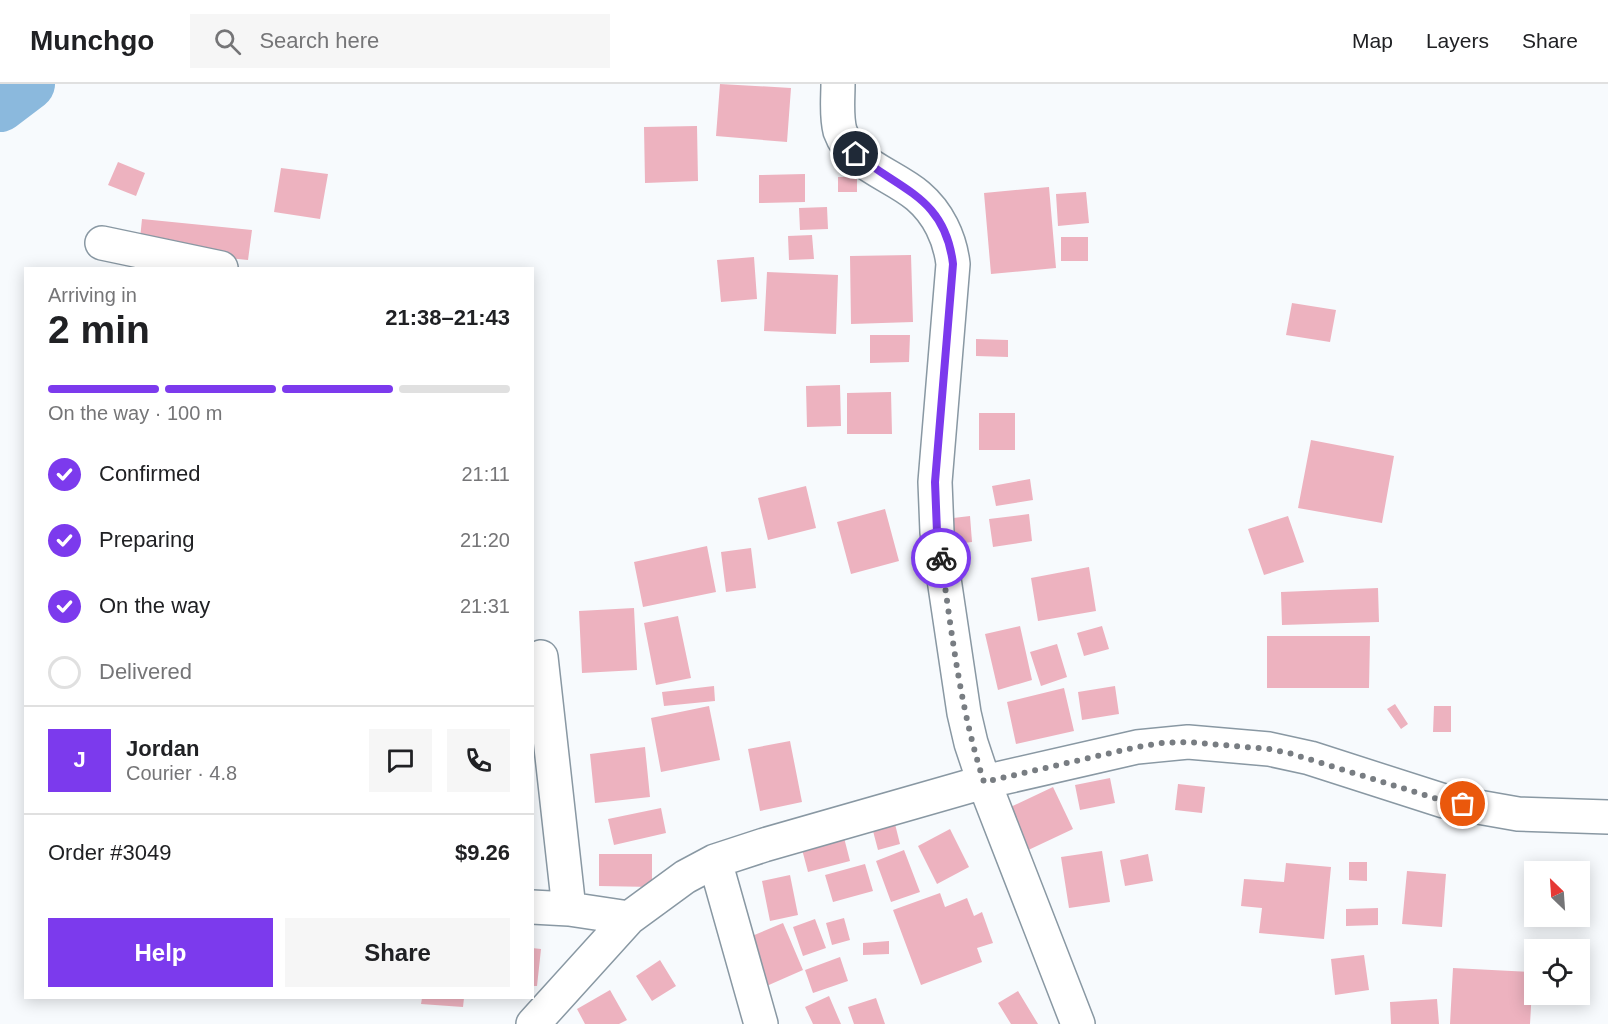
<!DOCTYPE html>
<meta charset="utf-8">
<style>
body{margin:0;font-family:Arial,sans-serif;background:#f6f6f6;color:#202124;height:100vh;display:flex;flex-direction:column;font-size:22px;white-space:nowrap}
*{box-sizing:border-box;margin:0}
p{font-size:20px;color:#757577}
.icon{flex:none;width:33px;height:33px;fill:none;stroke:currentColor;stroke-width:2;stroke-linecap:round;stroke-linejoin:round}
.map{position:relative;flex:1;overflow:hidden}
.drawer{position:absolute;left:24px;top:183px;width:510px;height:732px;display:flex;flex-direction:column;background:#fff;border-radius:0px;box-shadow:0 3px 15px #0003}
.drawer>*{flex:none}
.needle{width:39px;rotate:335deg}
.buttons{position:absolute;left:1524px;top:777px;display:grid;gap:12px}
.buttons a{display:grid;place-items:center;width:66px;height:66px;border-radius:0px;background:#fff;box-shadow:0 3px 15px #0003;font-size:30px}
.pin{position:absolute;display:grid;place-items:center;width:51px;height:51px;color:#fff;margin:-26px;border:3px solid #fff;border-radius:50%;box-shadow:0 2px 6px #0007}
.courier{position:absolute;display:grid;place-items:center;width:60px;height:60px;margin:-30px;border:4px solid #7c3aed;border-radius:50%;background:#fff;color:#222;box-shadow:0 2px 8px #0007}
.head em{font-style:normal;font-weight:800}
.head div{display:flex;flex-direction:column-reverse}
.head{display:flex;align-items:center;justify-content:space-between;height:102px;padding:0 24px}
h1{font-size:39px;font-weight:800;line-height:45px}
.bar{display:grid;grid-template-columns:repeat(4,1fr);gap:9px 6px;align-content:center;height:72px;padding:0 24px}
.bar i{height:8px;border-radius:4px;background:#e0e0e0}
.bar .current{background:#7c3aed}
.bar p{grid-column:span 4}
.line{display:flex;align-items:center;gap:15px;padding:0 24px;border-top:2px solid #e0e0e0}
.line div{flex:1}
.round{display:grid;place-items:center;flex:none;width:63px;height:63px;border-radius:0px;background:#f6f6f6}
ol{padding:0 24px;list-style:none}
li{display:flex;align-items:center;gap:18px;height:66px}
li p{margin-inline-start:auto}
li .icon{padding:6px;border-radius:50%;background:#7c3aed;color:#fff;stroke-width:4}
li:last-child{color:#757577}
li i{width:33px;height:33px;border:3px solid #e0e0e0;border-radius:50%}
.primary-button{display:flex;gap:12px;margin-top:auto;padding:12px 24px}
.primary-button a{flex:1;height:69px;border-radius:0px;background:#7c3aed;color:#fff;font-size:24px;font-weight:800;line-height:69px;text-align:center}
.primary-button a+a{background:#f6f6f6;color:#202124}
header{display:flex;align-items:center;gap:36px;box-sizing:border-box;height:84px;padding:0 30px;background:#fff;border-bottom:2px solid #e0e0e0}
header strong{font-size:28px}
nav{display:flex;gap:33px;margin-inline-start:auto;font-size:21px}
.search{width:420px;height:54px;background:#f6f6f6;display:flex;align-items:center;gap:15px;box-sizing:border-box;padding:0 21px;border-radius:0px;color:#757577;font-size:22px}
.map>svg:first-child{display:block}
.lines{fill:none;stroke-linecap:round;stroke-linejoin:round}
.river{stroke:#8bb9dd;stroke-width:52}
.building{fill:#edb2bf}
.street-casing{stroke:#8998a3;stroke-width:36}
.street{stroke:#fff;stroke-width:33}
.done{stroke:#787d82;stroke-width:6;stroke-dasharray:0 10.8}
.route{stroke:#7c3aed;stroke-width:8}
</style>
<header>
<strong>Munchgo</strong>
<div class="search"><svg class="icon" aria-label="search" viewBox="0 0 24 24"><circle cx="10" cy="10" r="6"/><path d="M15 15l6 6"/></svg>Search here</div>
<nav><a>Map</a><a>Layers</a><a>Share</a></nav>
</header>
<div class="map">
<svg width="1608" height="940" viewBox="0 0 1608 940">
<rect width="100%" height="100%" fill="#f7fafd"/>
<g class="lines">
<!-- river -->
<path class="river" d="M0 22 29 0"/>
</g>
<!-- building -->
<path class="building" d="M720 0 791 4 787 58 716 52Z
M697 42 698 97 645 99 644 43Z
M118 78 145 89 136 112 108 101Z
M281 84 328 90 320 135 274 128Z
M805 90V118L759 119V91Z
M838 93H857V108H838Z
M1049 103 1056 184 991 190 984 109Z
M1086 108 1089 139 1058 142 1056 110Z
M827 123 828 145 800 146 799 124Z
M142 135 252 146 248 176 139 165Z
M812 151 814 175 789 176 788 152Z
M1061 153H1088V177H1061Z
M911 171 913 238 851 240 850 172Z
M754 173 757 215 721 218 717 176Z
M767 188 838 191 836 250 764 247Z
M1292 219 1336 226 1330 258 1286 251Z
M870 251H910L909 278 870 279Z
M976 255 1008 256V273L976 272Z
M840 301 841 342 807 343 806 302Z
M891 308 892 350H847V309Z
M979 329H1015V366H979Z
M1311 356 1394 372 1382 439 1298 424Z
M1030 395 1033 416 996 422 992 402Z
M806 402 816 444 768 456 758 414Z
M885 425 899 477 851 490 837 438Z
M1029 430 1032 457 993 463 989 435Z
M970 432 972 458 948 461 945 435Z
M1288 432 1304 478 1264 491 1248 445Z
M707 462 716 508 643 523 634 478Z
M751 464 756 504 726 508 721 468Z
M1089 483 1096 527 1038 537 1031 494Z
M1378 504 1379 538 1282 541 1281 508Z
M634 524 637 586 582 589 579 527Z
M678 532 691 594 656 601 644 539Z
M1020 542 1032 596 998 606 985 550Z
M1102 542 1109 565 1084 572 1077 549Z
M1267 552H1370L1369 604H1267Z
M1057 560 1067 593 1041 602 1030 568Z
M714 602 715 617 664 622 662 608Z
M1115 602 1119 630 1082 636 1078 608Z
M1064 604 1074 647 1016 660 1007 618Z
M1395 620 1408 640 1401 645 1387 625Z
M709 622 720 676 661 688 651 634Z
M1434 622H1451V648H1433Z
M790 657 802 718 760 727 748 665Z
M645 663 650 713 595 719 590 670Z
M1110 694 1115 719 1080 726 1075 701Z
M1178 700 1205 703 1202 729 1175 726Z
M1053 703 1073 745 1022 769 1002 727Z
M661 724 666 749 614 761 608 735Z
M895 740 900 760 878 766 873 747Z
M841 742 850 777 808 788 799 754Z
M950 745 969 783 937 800 918 762Z
M904 766 920 808 891 818 876 777Z
M1102 767 1110 818 1069 824 1061 773Z
M599 770H652V803L599 802Z
M1148 770 1153 797 1125 802 1120 776Z
M1349 778H1367V797L1349 796Z
M1286 779 1331 783 1324 855 1259 849 1262 824 1241 822 1244 795 1284 798Z
M865 780 873 807 833 818 825 791Z
M1407 787 1446 790 1442 843 1402 840Z
M790 791 798 831 770 837 762 797Z
M940 809 945 823 967 814 974 832 982 828 993 859 977 864 982 878 921 901 893 826Z
M1378 824V841L1346 842V825Z
M844 834 850 856 832 861 826 839Z
M815 835 826 864 803 872 793 843Z
M783 839 803 886 760 905 740 857Z
M889 857V870L863 871V859Z
M532 864 541 865 537 902H532Z
M1364 871 1369 906 1335 911 1331 875Z
M840 873 848 897 813 909 805 886Z
M660 876 676 902 652 917 636 892Z
M1453 884 1533 888 1530 940H1450Z
M610 906 627 936 619 940H585L577 925Z
M1018 907 1038 940H1011L998 919Z
M829 912 841 940H813L805 923Z
M422 914H464L463 923 421 920Z
M876 914 885 940H854L848 923Z
M1437 915 1439 940H1391L1390 918Z"/>
<g class="lines">
<!-- street casing -->
<g class="street-casing">
<path id="street" d="M838 0C838 15 836 32 840 47 852 81 892 90 918 112 938 129 950 154 953 180L935 398 937 448 964 629 971 659 984 698 1078 940
M102 159 221 184
M541 573 569 825
M715 777 761 940
M532 823 569 825 629 834
M533 940 629 834 685 793 715 777 764 761 984 698 1137 663 1188 658 1269 665 1310 674 1444 717 1518 730 1608 733"/>
</g>
<!-- street -->
<use href="#street" class="street"/>
</g>
<g class="lines">
<!-- done -->
<path class="done" d="M941 474C952 550 960 625 984 698L1137 663 1161 659 1188 658 1269 665 1289 669 1444 717 1463 720"/>
<!-- route -->
<path class="route" d="M856 70C901 107 945 113 953 180L935 398 937 448 941 474"/>
</g>
</svg>
<div class="buttons">
<a><svg class="needle" viewBox="-14 -14 28 28"><path d="M0-13l5 13h-10z" fill="#e53935"/><path d="M0 13l5-13h-10z" fill="#757577"/></svg></a>
<a><svg class="icon" aria-label="locate" viewBox="0 0 24 24"><circle cx="12" cy="12" r="6"/><path d="M12 2v4M12 18v4M2 12h4M18 12h4"/></svg></a>
</div>
<div class="pin" style="left:1463px;top:720px;background:#ea580c"><svg class="icon" aria-label="bag" viewBox="0 0 24 24"><path d="M5 8h14l-1 12H6zM9 8a3 3 0 0 1 6 0"/></svg></div>
<div class="pin" style="left:856px;top:70px;background:#1f2937"><svg class="icon" aria-label="home" viewBox="0 0 24 24"><path d="M3 11l9-7 9 7M6 9v11h12V9"/></svg></div>
<div class="courier" style="left:941px;top:474px"><svg class="icon" aria-label="bike" viewBox="0 0 24 24"><circle cx="6" cy="16" r="4"/><circle cx="18" cy="16" r="4"/><path d="M6 16l4-8h5l3 8M10 8l3 8H6M13 5h3"/></svg></div>
<section class="drawer">
<div class="head"><div><h1>2 min</h1><p>Arriving in</p></div><em>21:38–21:43</em></div>
<div class="bar"><i class="current"></i><i class="current"></i><i class="current"></i><i></i><p>On the way · 100 m</p></div>
<ol>
<li><svg class="icon" aria-label="check" viewBox="0 0 24 24"><path d="M5 12l5 5 9-10"/></svg>Confirmed<p>21:11</p></li>
<li><svg class="icon" aria-label="check" viewBox="0 0 24 24"><path d="M5 12l5 5 9-10"/></svg>Preparing<p>21:20</p></li>
<li><svg class="icon" aria-label="check" viewBox="0 0 24 24"><path d="M5 12l5 5 9-10"/></svg>On the way<p>21:31</p></li>
<li><i></i>Delivered</li>
</ol>
<div class="line" style="height:108px"><b class="round" style="background:#7c3aed;color:#fff">J</b><div><b>Jordan</b><p>Courier · 4.8</p></div><a class="round"><svg class="icon" aria-label="chat" viewBox="0 0 24 24"><path d="M4 5h16v11H9l-5 4z"/></svg></a><a class="round"><svg class="icon" aria-label="phone" viewBox="0 0 24 24"><path d="M5 4h4l2 5-3 2q2 4 5 5l2-3 5 2v4C11 20 4 13 5 4z"/></svg></a></div>
<div class="line" style="height:78px"><div>Order #3049</div><b>$9.26</b></div>
<div class="primary-button"><a>Help</a><a>Share</a></div>
</section>
</div>
